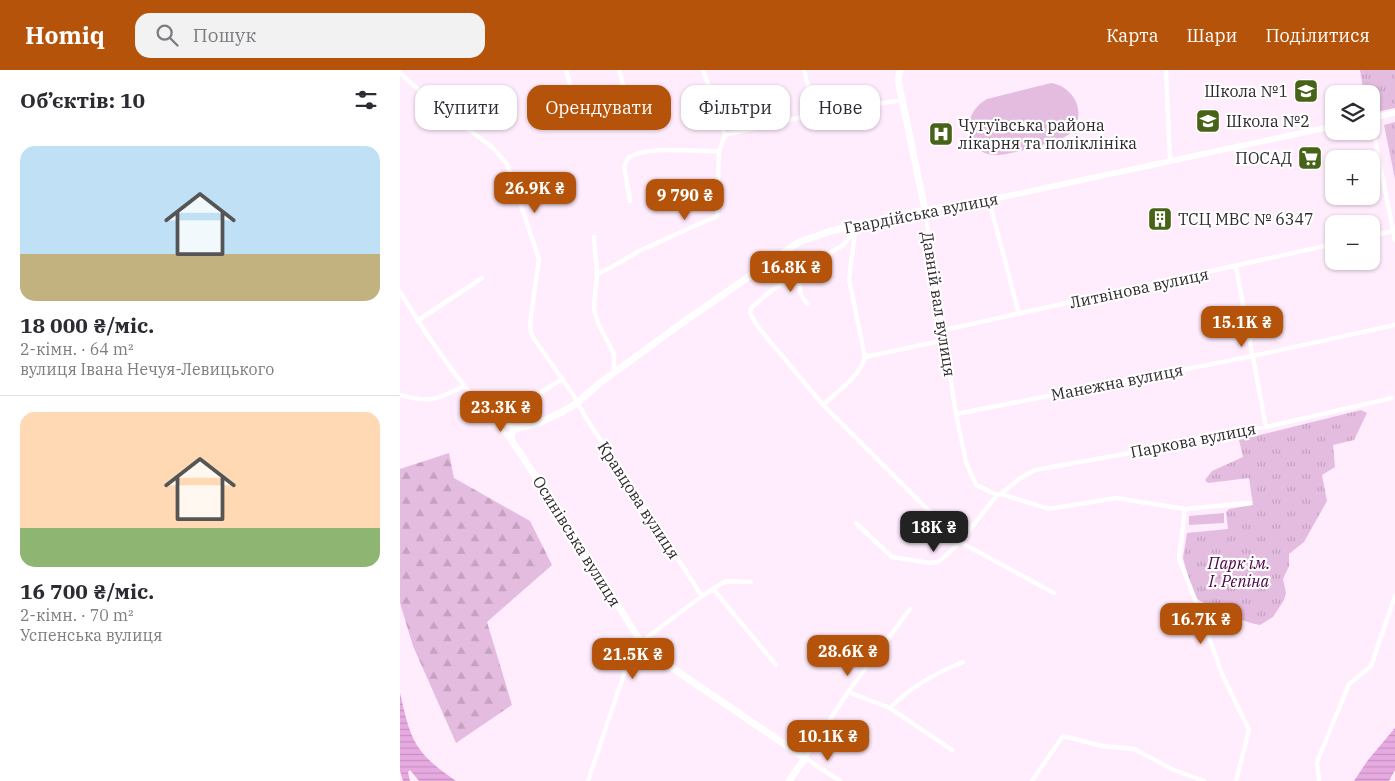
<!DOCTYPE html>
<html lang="uk">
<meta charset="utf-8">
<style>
:root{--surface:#fff;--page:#f2f2f3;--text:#2b2b33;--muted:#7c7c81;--line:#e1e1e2;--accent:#b45309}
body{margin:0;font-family:"IBM Plex Serif",serif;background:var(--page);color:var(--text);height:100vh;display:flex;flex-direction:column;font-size:19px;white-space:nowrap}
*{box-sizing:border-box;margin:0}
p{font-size:16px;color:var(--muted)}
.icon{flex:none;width:28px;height:28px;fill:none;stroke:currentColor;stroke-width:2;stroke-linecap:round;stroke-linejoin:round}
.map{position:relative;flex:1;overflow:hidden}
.drawer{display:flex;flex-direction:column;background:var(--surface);width:400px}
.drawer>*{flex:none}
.top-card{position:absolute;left:15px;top:15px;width:475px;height:45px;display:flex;gap:10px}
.controls{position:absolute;left:925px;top:15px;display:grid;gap:10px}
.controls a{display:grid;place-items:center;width:55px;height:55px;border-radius:10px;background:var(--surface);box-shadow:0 1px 4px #0004;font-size:25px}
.price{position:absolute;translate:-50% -42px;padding:0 11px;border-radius:10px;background:var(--accent);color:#fff;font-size:16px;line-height:32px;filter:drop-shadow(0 1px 2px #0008)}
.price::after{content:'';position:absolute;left:50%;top:30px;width:15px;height:11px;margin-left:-8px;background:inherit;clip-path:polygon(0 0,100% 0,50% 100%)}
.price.on{background:#222;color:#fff}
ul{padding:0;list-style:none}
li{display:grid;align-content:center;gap:10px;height:265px;padding:0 20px}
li+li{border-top:1px solid var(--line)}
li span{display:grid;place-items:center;height:155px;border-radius:15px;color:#555}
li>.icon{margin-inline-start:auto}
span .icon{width:90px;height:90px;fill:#fffc;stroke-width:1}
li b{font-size:21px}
h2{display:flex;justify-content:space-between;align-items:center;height:60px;padding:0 20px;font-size:21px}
.chip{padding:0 18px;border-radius:15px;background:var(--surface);box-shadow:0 1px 4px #0004;font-size:18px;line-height:45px}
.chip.on{background:var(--accent);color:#fff}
header{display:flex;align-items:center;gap:30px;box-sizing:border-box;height:70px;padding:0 25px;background:var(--accent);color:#fff}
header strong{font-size:24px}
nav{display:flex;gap:28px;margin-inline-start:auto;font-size:18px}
.search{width:350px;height:45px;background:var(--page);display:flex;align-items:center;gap:12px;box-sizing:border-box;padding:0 18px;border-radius:15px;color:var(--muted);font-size:19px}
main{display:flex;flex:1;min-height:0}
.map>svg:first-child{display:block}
</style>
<header>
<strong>Homiq</strong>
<div class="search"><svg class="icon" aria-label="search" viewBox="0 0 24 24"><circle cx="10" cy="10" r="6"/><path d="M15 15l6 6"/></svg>Пошук</div>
<nav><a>Карта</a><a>Шари</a><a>Поділитися</a></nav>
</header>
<main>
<section class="drawer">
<h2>Об’єктів: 10<svg class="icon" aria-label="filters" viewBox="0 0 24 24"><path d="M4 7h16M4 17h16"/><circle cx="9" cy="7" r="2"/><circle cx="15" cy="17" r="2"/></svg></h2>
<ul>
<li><span style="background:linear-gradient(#bfe0f5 70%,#c2b280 0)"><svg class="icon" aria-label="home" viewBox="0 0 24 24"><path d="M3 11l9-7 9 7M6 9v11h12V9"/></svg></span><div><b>18 000 ₴/міс.</b><p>2-кімн. · 64 m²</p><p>вулиця Івана Нечуя-Левицького</p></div></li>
<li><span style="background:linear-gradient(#ffd9b3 75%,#8fb573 0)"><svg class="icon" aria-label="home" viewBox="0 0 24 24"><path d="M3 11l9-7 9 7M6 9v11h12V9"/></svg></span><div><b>16 700 ₴/міс.</b><p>2-кімн. · 70 m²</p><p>Успенська вулиця</p></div></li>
</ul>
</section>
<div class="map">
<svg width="995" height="711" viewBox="0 0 995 711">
<defs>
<pattern id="forest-firs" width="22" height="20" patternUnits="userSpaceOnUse" patternTransform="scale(1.25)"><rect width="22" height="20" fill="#e4bce0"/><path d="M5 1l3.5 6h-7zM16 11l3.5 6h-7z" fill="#c4a2c0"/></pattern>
<pattern id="park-tufts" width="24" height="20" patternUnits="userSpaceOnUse" patternTransform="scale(1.25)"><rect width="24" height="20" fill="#e4bce0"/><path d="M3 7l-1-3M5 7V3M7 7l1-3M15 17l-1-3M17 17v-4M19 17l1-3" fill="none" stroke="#c4a2c0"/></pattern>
<pattern id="water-rules" width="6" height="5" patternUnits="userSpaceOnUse" patternTransform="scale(1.25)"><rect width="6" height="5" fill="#e6aae1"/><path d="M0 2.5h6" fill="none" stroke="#c692c1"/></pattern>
</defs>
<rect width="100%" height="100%" fill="#ffecfd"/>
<path fill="#e4bce0" d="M651 13C676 17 689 47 668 65 660 71 604 87 594 85 562 82 561 43 587 29Z
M824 443V453L789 455V446Z"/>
<path fill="url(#forest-firs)" d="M49 383 54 408 130 451 152 495 87 552 112 635 56 673 13 576 0 533V399Z"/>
<path fill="url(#park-tufts)" d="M960 0H995V38L971 43V24H964Z
M995 52V109L984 55Z
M961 340 967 343 954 370 933 375 935 397 922 405 927 431 904 472 889 484V496L883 509 886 523 884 530 873 547 860 555C836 550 815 540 794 527L783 488 787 463 828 459 826 442 829 439 853 435 849 408 808 413 805 410 812 401 843 387 839 370Z"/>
<path fill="url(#water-rules)" d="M0 623C11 671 14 682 56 711H19L10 700 8 702 10 711H3L0 701Z
M995 658V700L989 711H954L968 690Z"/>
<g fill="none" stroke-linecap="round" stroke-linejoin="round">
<path stroke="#fff" stroke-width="4.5" d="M166 0 177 39
M219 0 224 19
M404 0 415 44
M766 0 770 91
M0 3 29 29 92 77 107 94 139 189 130 253 131 262 134 269 172 323 186 348 302 526
M971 49 995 170
M325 65 415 44 502 30
M589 130 619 244
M230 131 224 96 229 87C252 75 292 82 319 81
M525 140 556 344 566 392 576 415 597 425 601 424 649 439 716 428 785 439 850 433
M455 161 443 175 372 220 351 238 350 243 358 257 423 335 560 472 654 523
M971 166 993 161
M194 167 197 204 194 239 198 253 214 284V303
M836 197 866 357
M197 204 210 198 239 181 317 146 319 81 325 65 303 0
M398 204 401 225 407 234
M0 222C32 275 68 325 111 370
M17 251 82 208
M544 260 934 174
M465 287 545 270
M0 325C30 333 37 330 64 316
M423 335C436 323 462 304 465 287L449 209 455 162
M556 344 853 286 995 255
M91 349 117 357
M108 355 113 340 162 309
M601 424 619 409 635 400 719 385 838 360 866 357 992 328
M785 439 779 489 800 542 822 604 849 660 836 711
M456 453 492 487 530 493 538 492 549 483 560 472 597 425
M314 520 376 595
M448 622 490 638 552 680
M490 638C509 618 538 602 563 592
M188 711 230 586 241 572 302 526 326 511 351 512
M440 711 405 688 448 622 510 539
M632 711 663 666 702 676 734 679 774 700 804 711
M919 711 917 692 935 648 949 614 971 596 995 526"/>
<path stroke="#fff" stroke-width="6" d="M971 48 995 43
M525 140 589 130 934 56"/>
<path stroke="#fff" stroke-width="7" d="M389 711 405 688 284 606 254 585 241 572 161 444 112 371 111 364 115 359 141 352 164 341 177 333 200 313 282 253 399 172 431 161 525 140 498 10 500 0"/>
</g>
<defs>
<symbol id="school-square" viewBox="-11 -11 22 22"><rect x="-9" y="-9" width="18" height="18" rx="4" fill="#466317" stroke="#fff"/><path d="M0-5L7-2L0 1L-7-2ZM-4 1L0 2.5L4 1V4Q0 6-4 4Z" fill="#fff"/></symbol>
<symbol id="hospital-square" viewBox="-11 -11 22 22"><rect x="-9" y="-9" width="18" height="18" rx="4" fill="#466317" stroke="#fff"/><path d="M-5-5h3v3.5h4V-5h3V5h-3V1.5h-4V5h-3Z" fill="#fff"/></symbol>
<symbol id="supermarket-square" viewBox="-11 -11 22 22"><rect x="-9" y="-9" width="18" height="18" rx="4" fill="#466317" stroke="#fff"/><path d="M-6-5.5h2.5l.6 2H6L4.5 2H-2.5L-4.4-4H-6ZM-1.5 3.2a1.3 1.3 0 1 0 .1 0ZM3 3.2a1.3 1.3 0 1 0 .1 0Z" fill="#fff"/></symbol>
<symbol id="building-square" viewBox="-11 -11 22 22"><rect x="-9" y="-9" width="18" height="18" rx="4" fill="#466317" stroke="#fff"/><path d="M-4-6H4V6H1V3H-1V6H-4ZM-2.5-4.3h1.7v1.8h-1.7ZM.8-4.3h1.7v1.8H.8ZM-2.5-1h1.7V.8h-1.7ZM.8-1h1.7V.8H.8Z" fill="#fff"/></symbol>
</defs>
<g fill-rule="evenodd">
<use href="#school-square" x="892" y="7" width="28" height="28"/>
<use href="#school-square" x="794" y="37" width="28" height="28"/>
<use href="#hospital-square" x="527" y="50" width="28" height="28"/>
<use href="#supermarket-square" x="896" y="74" width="28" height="28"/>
<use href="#building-square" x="746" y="135" width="28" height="28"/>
</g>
<g text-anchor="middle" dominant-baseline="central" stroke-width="4.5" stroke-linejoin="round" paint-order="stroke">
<g font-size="16" fill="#2f282e" stroke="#fff" text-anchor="start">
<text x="888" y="21" text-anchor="end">Школа №1</text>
<text x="826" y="51">Школа №2</text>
<text x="558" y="55">Чугуївська района<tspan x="558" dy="18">лікарня та поліклініка</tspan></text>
<text x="892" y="88" text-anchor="end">ПОСАД</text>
<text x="778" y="149">ТСЦ МВС № 6347</text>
</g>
<g font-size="16" fill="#2f282e" stroke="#fff">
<text transform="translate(521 143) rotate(-11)">Гвардійська вулиця</text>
<text transform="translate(739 218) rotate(-12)">Литвінова вулиця</text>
<text transform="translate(539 234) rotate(81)">Давній вал вулиця</text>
<text transform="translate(717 312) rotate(-11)">Манежна вулиця</text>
<text transform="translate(793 370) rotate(-11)">Паркова вулиця</text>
<text transform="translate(239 430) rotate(57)">Кравцова вулиця</text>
<text transform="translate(177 471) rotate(58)">Осинівська вулиця</text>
</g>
<g font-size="16" font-style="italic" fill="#4a0249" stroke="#fff">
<text x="839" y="493">Парк ім.<tspan x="839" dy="18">І. Рєпіна</tspan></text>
</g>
</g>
</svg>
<div class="controls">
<a><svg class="icon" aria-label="layers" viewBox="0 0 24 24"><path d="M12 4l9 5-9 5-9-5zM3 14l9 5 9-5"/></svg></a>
<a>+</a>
<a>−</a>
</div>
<b class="price" style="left:135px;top:144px">26.9K ₴</b>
<b class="price" style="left:285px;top:151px">9 790 ₴</b>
<b class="price" style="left:391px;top:223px">16.8K ₴</b>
<b class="price" style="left:842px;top:278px">15.1K ₴</b>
<b class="price" style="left:101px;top:363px">23.3K ₴</b>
<b class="price on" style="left:534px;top:483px">18K ₴</b>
<b class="price" style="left:801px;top:575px">16.7K ₴</b>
<b class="price" style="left:448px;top:607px">28.6K ₴</b>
<b class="price" style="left:233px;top:610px">21.5K ₴</b>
<b class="price" style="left:428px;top:692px">10.1K ₴</b>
<div class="top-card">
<a class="chip">Купити</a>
<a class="chip on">Орендувати</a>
<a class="chip">Фільтри</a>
<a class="chip">Нове</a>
</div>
</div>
</main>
